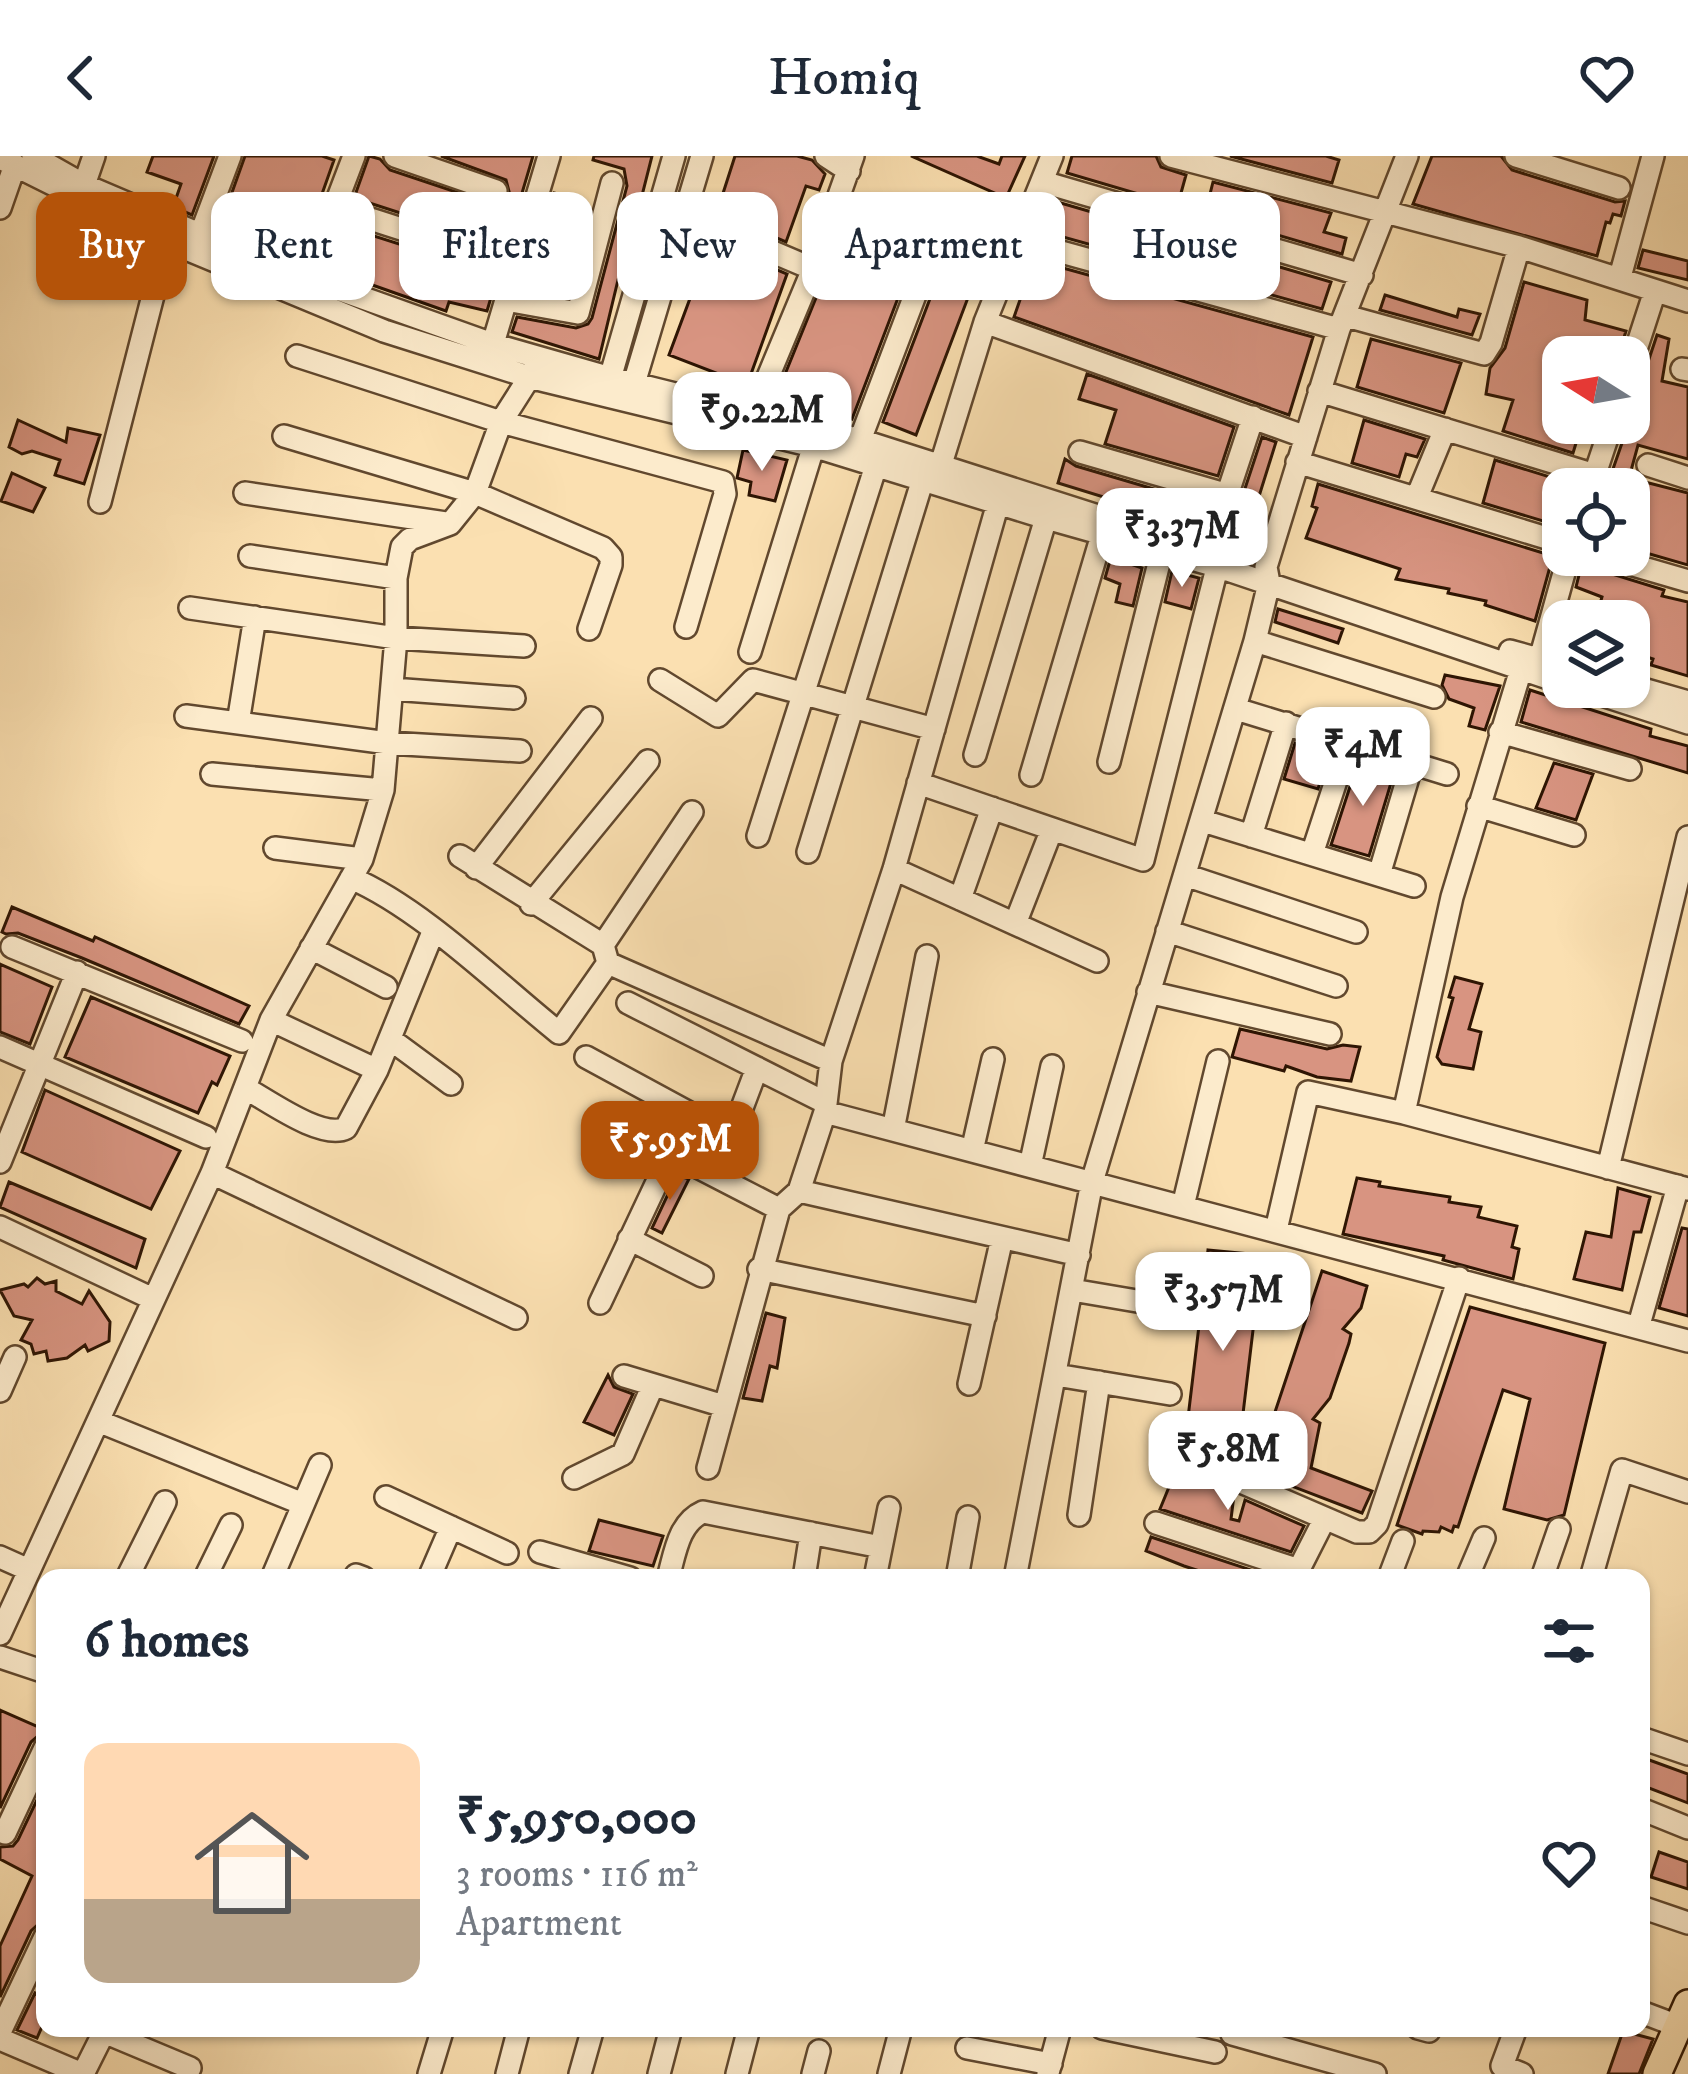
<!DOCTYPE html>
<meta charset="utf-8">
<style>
:root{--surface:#fff;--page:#f6f6f7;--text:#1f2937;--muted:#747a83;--line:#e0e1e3;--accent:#b45309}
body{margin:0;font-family:"IM FELL DW Pica",serif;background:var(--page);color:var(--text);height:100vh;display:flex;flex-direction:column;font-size:45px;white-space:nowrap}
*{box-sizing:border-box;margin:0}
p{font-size:39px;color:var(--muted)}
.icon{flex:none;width:66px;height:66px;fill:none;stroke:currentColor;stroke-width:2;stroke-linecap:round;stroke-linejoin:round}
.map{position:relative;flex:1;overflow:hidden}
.sheet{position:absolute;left:36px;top:1413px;width:1614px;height:468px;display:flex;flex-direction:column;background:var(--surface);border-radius:24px;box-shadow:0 3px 9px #0004}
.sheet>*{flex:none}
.hud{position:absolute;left:36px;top:36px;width:1617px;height:108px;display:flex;gap:24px}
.needle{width:78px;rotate:281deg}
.fabs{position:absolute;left:1542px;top:180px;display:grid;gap:24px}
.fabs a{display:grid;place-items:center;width:108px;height:108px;border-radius:24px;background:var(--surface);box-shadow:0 3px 9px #0004;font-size:60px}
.price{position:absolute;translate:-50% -102px;padding:0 27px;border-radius:24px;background:#fff;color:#222;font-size:39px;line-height:78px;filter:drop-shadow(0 3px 6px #0008)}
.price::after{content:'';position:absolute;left:50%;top:72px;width:36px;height:27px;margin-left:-18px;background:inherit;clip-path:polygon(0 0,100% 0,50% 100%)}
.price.active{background:var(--accent);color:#fff}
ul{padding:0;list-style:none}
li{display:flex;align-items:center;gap:36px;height:300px;padding:0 48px}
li+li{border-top:3px solid var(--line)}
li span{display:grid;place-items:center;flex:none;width:336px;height:240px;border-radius:24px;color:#555}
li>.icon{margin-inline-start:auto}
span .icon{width:144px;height:144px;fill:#fffc;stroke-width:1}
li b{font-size:51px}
h2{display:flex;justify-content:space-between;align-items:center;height:144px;padding:0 48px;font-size:51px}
.pill{padding:0 42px;border-radius:24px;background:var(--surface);box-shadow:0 3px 9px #0004;font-size:42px;line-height:108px}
.pill.active{background:var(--accent);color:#fff}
header{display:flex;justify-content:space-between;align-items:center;height:156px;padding:0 48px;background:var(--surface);font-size:54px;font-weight:600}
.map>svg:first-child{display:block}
</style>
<header><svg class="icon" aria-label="back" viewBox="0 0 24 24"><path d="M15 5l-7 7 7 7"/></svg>Homiq<svg class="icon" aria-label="heart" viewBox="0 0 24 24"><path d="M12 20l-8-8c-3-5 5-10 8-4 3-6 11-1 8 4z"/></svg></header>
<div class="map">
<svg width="1688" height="1918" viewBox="0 0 1688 1918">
<rect width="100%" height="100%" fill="#fbe0b1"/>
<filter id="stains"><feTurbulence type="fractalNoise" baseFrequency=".00167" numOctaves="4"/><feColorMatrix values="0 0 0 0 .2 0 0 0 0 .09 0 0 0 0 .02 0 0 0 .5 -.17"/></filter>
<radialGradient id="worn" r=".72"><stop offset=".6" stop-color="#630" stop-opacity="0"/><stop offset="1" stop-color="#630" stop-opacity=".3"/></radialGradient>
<path fill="#d89481" stroke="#2e1503" stroke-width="3" d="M153 0H214L192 59 173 51 181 28 147 16Z
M245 0H322L334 4 299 103 220 70Z
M369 0 380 3 390 14 498 50 510 39 506 24 441 0H533L487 155 449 146 446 155 327 113 343 70 471 111H480L490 103V93L481 83 354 42Z
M594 0H652L632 79 635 80 632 90 623 125 618 124 599 203 512 176 517 161 576 172 588 168 592 162 627 30 624 13 593 4Z
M735 0H797L812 4 825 18 819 34 806 30 786 86 717 56Z
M911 0H977L999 8 1002 0H1025L1006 42Z
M1072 0H1156L1161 11 1186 19 1181 37 1208 46 1213 26 1331 57 1324 76 1346 82 1342 98 1067 17Z
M1230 0H1326L1339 4 1332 27Z
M1432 0H1501L1512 14 1615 46 1625 45 1621 60 1613 58 1610 67 1606 66 1597 100 1413 48Z
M554 37 579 43 573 69 585 71 567 140 525 132Z
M1054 45 1331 126 1322 153 1045 76Z
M711 86 787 118 747 229 669 199Z
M1643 94 1688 105V124L1638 112Z
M835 95 891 112 909 113 852 263 809 245 807 251 777 238Z
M1034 104 1313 181 1289 259 1014 161Z
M1524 126 1587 144 1585 164 1626 175 1618 201H1563V231L1555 267H1596L1593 277 1580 274 1573 297 1503 275 1513 244 1486 238 1490 212 1505 192Z
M936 127 969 139 916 279 883 266Z
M1385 139 1457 161 1459 153 1480 158 1472 179 1380 154Z
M1657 179 1669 183 1662 225 1688 231V303L1638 289 1626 333H1606L1629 267 1632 230 1643 221Z
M1371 183 1461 207 1444 257 1357 231Z
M1087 218 1234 271 1218 320 1105 288 1116 254 1079 243Z
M18 264 66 286 68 272 100 279 84 328 55 319 60 304 32 295 22 298 9 291Z
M1364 264 1425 283 1417 301 1406 298 1399 321 1352 307Z
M1262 281 1276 286 1245 385 1229 381Z
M743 294 787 304 775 345 749 339 751 326 737 322Z
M1065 303 1076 310 1208 349 1201 371 1058 327Z
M1495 304 1576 329 1575 333H1563V371L1483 347Z
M12 317 45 332 33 356 1 345Z
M1641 325 1688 337V409L1629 392V369Z
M1318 328 1553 400 1535 465 1485 449 1486 445 1448 437 1449 433 1396 423 1400 413 1306 382 1317 352 1312 350Z
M1584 399H1602V415L1664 434 1662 440 1688 446V520L1651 509 1653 503 1629 495V465H1595L1602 441 1576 431Z
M1111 401 1142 412 1133 450 1116 446 1120 428 1105 422Z
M1172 415 1199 422 1191 453 1165 446Z
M1278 453 1343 473 1338 487 1275 466Z
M1445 519 1500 530 1485 574 1469 570 1474 552 1449 543 1442 529Z
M1530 534 1651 573 1650 580 1688 590V617L1521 566Z
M1295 587 1329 597 1318 633 1284 623Z
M1358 606 1394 617 1369 700 1331 689Z
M1554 607 1593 618 1576 664 1536 652Z
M12 751 93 785 95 781 249 850 239 868 82 802 18 777 6 778 2 776Z
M0 808 52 831 30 888 0 876Z
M1455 821 1482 828 1469 873 1481 876 1473 913 1442 908 1437 901 1453 842 1449 841Z
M91 841 230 900 217 929 212 926 198 957 65 901Z
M1240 873 1327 893 1343 889 1360 891 1351 925 1317 921 1286 910 1284 915 1232 901Z
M45 934 180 995 151 1053 22 996Z
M677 1019 689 1023 662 1077 652 1072Z
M1357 1022 1380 1026 1379 1030 1450 1041 1449 1046 1481 1051 1478 1061 1517 1070 1512 1091 1519 1093 1513 1123 1443 1104 1444 1100 1343 1078Z
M9 1026 145 1083 136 1112 0 1051Z
M1618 1032 1650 1041 1641 1076H1634L1622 1134 1574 1123 1586 1076 1611 1081Z
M1682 1072 1688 1073V1160L1659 1152Z
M1208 1094 1262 1099 1237 1308 1181 1286 1188 1262Z
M1322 1115 1367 1130 1361 1152 1343 1173 1351 1178 1349 1187 1330 1242 1313 1263 1320 1267 1311 1312 1372 1335 1362 1357 1255 1316Z
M37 1122 45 1128 56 1125V1135L82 1148 89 1135 110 1166 109 1185 88 1195 85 1189 67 1202 48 1205 46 1195 34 1198 31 1188 21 1184 32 1164 14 1160 0 1134 24 1128 28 1131Z
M1470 1151 1605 1187 1564 1359 1547 1364 1504 1353 1530 1243 1503 1234 1458 1371 1454 1370 1452 1376 1441 1371 1439 1376 1423 1375 1422 1378 1397 1369Z
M766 1157 785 1162 777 1212 770 1210 762 1245 743 1242Z
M608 1219 614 1231 633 1238 614 1279 584 1266Z
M1176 1314 1234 1339 1231 1363 1239 1365 1245 1344 1304 1370 1291 1396 1160 1353Z
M599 1364 663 1380 653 1410 589 1395Z
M1151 1381 1275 1422H1221L1184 1410 1146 1395Z
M0 1554 45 1574 31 1586 0 1652Z
M1641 1601 1688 1618V1647L1641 1629Z
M45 1627V1663L40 1674 45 1677V1762L31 1775 0 1841V1790L32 1720 0 1703V1691L13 1690 18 1684Z
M1659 1696 1688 1706V1733L1651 1721Z
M35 1837 45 1841V1864L37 1882 17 1874Z
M1623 1875 1653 1883 1639 1918H1608Z"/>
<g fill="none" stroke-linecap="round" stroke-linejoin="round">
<defs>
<path id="minor" d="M33 0 84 29 279 112 492 188 611 222 860 284 1173 384
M395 0 496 35
M826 0 849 15
M1171 0 1519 91 1688 145
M1516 0 1619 32
M0 2 167 85 384 175 529 221 813 290 1046 362 1216 410 1563 527
M1043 26 1362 119
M84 29 94 0
M333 51 476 97
M0 52 15 9
M685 59 813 113
M200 80 230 0
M1018 84 1339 173
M1620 121 1653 0
M303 134 354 0
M506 144 578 157 612 27
M1346 160 1484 198 1491 187 1519 91
M985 166 1306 281
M297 200 501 266 723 326 725 338 686 471
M489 201 549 0
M1682 213 1688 214
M1629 215 1655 135
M607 233 674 0
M1319 235 1595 319
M630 241 702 0
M753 257 813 113 853 0
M284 280 475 337 603 392 611 401V409L589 473
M860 284 923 118
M1080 296 1225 338
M1297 306 1563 387
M1648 309 1688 322
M937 321 985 166 1052 0
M1590 333 1612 267
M245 337 446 367
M1417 341 1445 273
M100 346 167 85
M1209 394 1253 261
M250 400 396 422
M1616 404 1688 425
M190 452 396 482 524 490
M1255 485 1434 541
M1510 495 1563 510
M750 496 817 279
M1540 503 1569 399
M660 524 718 560 753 524 934 573
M1629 529 1688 546
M1577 531 1688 567
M392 533 514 542
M1236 553 1447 618
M186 560 388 587 520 595
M238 567 255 461
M1500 576 1630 613
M975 599 1046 362
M1109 606 1162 395
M212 618 383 634
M1031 619 1102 379
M918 627 1143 704 1220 400
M1478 650 1574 679
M1203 665 1414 730
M758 680 880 297
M1251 680 1286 567
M275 692 362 703
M808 696 926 313
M1312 698 1348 588
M460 700 603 789 608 807 831 905
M476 712 591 562
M894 713 1097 805
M1185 719 1356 776
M1379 719 1412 608
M351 722C421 752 498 828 559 877L608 807
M960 743 992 652
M531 748 648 605
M1015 768 1052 673
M1167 775 1336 830
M603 789 692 656
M12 791 242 885
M311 792 386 831
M1148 836 1330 878
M628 847 826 947
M271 864 377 914
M390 883 451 928
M0 891 206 981
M586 901 728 978 734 973 757 912
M245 932C269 945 322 984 346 972L377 914 433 776
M825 956 1688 1185
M1404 957 1452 741 1525 500
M893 974 927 800
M972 995 993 903
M0 1006 77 816
M1030 1010 1052 910
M1608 1012 1688 681
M212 1017 516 1162
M799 1035 1079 1099
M1183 1050 1218 905
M0 1071 153 1143
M1276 1074 1308 936 1404 957 1688 1033
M629 1083 702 1120
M759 1113 985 1160
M1072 1134 1184 1153
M600 1147 667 1005 682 1003 779 1053
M1639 1169 1678 1030
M1056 1219 1170 1238
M624 1220 724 1250
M969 1228 1002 1082
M0 1235 15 1201
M98 1265 303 1348
M1183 1301 1357 1376H1369L1377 1368 1459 1122
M708 1312 779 1053 799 1035 825 956 831 905 894 713 998 347
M574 1322 623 1298 653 1229
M386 1341 507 1397
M1079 1359 1099 1226
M1156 1367 1299 1414
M540 1396 630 1422
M0 1401 29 1414
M356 1419 364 1422
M1295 1421 1325 1362
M127 1422 165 1346
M205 1422 231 1369
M272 1422 320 1309
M429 1422 451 1371
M668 1422C675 1398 678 1367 703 1356L881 1391
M804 1422 811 1377
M875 1422 889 1352
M957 1422 968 1361
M1015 1422 1092 1026 1255 485 1269 427 1266 411 1339 173 1407 0
M1389 1422 1403 1385
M1467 1422 1484 1382
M1542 1422 1559 1373
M1591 1422 1622 1314 1688 1336
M0 1478 212 1017 271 864 362 703 383 634 396 482V422L402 391 410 383 450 368 475 337 501 266 534 214
M0 1501 45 1516
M1641 1582 1688 1598
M1641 1653 1688 1672
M5 1677 45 1592
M1641 1751 1688 1767
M1641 1856 1678 1870
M1102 1872 1215 1896
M1418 1872 1429 1875 1430 1872
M1516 1872 1502 1910 1522 1918
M0 1876 45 1781
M104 1876 190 1912
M1232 1878 1375 1918
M0 1883 82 1918
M967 1892 1051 1908
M1048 1917 1060 1872
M83 1918 106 1872
M429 1918 443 1872
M507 1918 519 1872
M580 1918 593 1872
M659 1918 671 1872
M737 1918 749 1872
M813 1918 819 1895
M889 1918 901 1872"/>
<path id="major" d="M1657 1918 1688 1848"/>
</defs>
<use href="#minor" stroke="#61482e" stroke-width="26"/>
<use href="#major" stroke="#2e1503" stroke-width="32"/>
<use href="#minor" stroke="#fcebcc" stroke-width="21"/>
<use href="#major" stroke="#fbe0b1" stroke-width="27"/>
</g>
<rect width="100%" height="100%" filter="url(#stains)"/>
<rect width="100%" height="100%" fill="url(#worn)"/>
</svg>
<div class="fabs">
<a><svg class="needle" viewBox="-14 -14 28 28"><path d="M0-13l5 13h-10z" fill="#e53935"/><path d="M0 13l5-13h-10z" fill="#747a83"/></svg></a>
<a><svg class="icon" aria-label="locate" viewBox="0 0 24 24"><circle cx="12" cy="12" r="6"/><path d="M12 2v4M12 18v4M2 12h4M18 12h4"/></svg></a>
<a><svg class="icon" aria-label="layers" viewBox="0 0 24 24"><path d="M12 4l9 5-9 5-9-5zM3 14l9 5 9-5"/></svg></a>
</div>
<b class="price" style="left:762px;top:318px">₹9.22M</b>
<b class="price" style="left:1182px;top:434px">₹3.37M</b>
<b class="price" style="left:1363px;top:653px">₹4M</b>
<b class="price active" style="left:670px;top:1047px">₹5.95M</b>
<b class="price" style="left:1223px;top:1198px">₹3.57M</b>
<b class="price" style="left:1228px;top:1357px">₹5.8M</b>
<div class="hud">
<a class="pill active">Buy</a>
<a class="pill">Rent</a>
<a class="pill">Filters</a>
<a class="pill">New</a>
<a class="pill">Apartment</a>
<a class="pill">House</a>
</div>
<section class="sheet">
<h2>6 homes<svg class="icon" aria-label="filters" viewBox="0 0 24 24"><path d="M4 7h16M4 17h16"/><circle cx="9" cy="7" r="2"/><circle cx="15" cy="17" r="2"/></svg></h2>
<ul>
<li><span style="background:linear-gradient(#ffd9b3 65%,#b9a48a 0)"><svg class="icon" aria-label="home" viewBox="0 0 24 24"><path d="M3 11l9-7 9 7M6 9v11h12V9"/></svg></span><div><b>₹5,950,000</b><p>3 rooms · 116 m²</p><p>Apartment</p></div><svg class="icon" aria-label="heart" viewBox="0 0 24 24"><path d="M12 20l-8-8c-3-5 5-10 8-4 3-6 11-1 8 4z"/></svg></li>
</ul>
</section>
</div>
